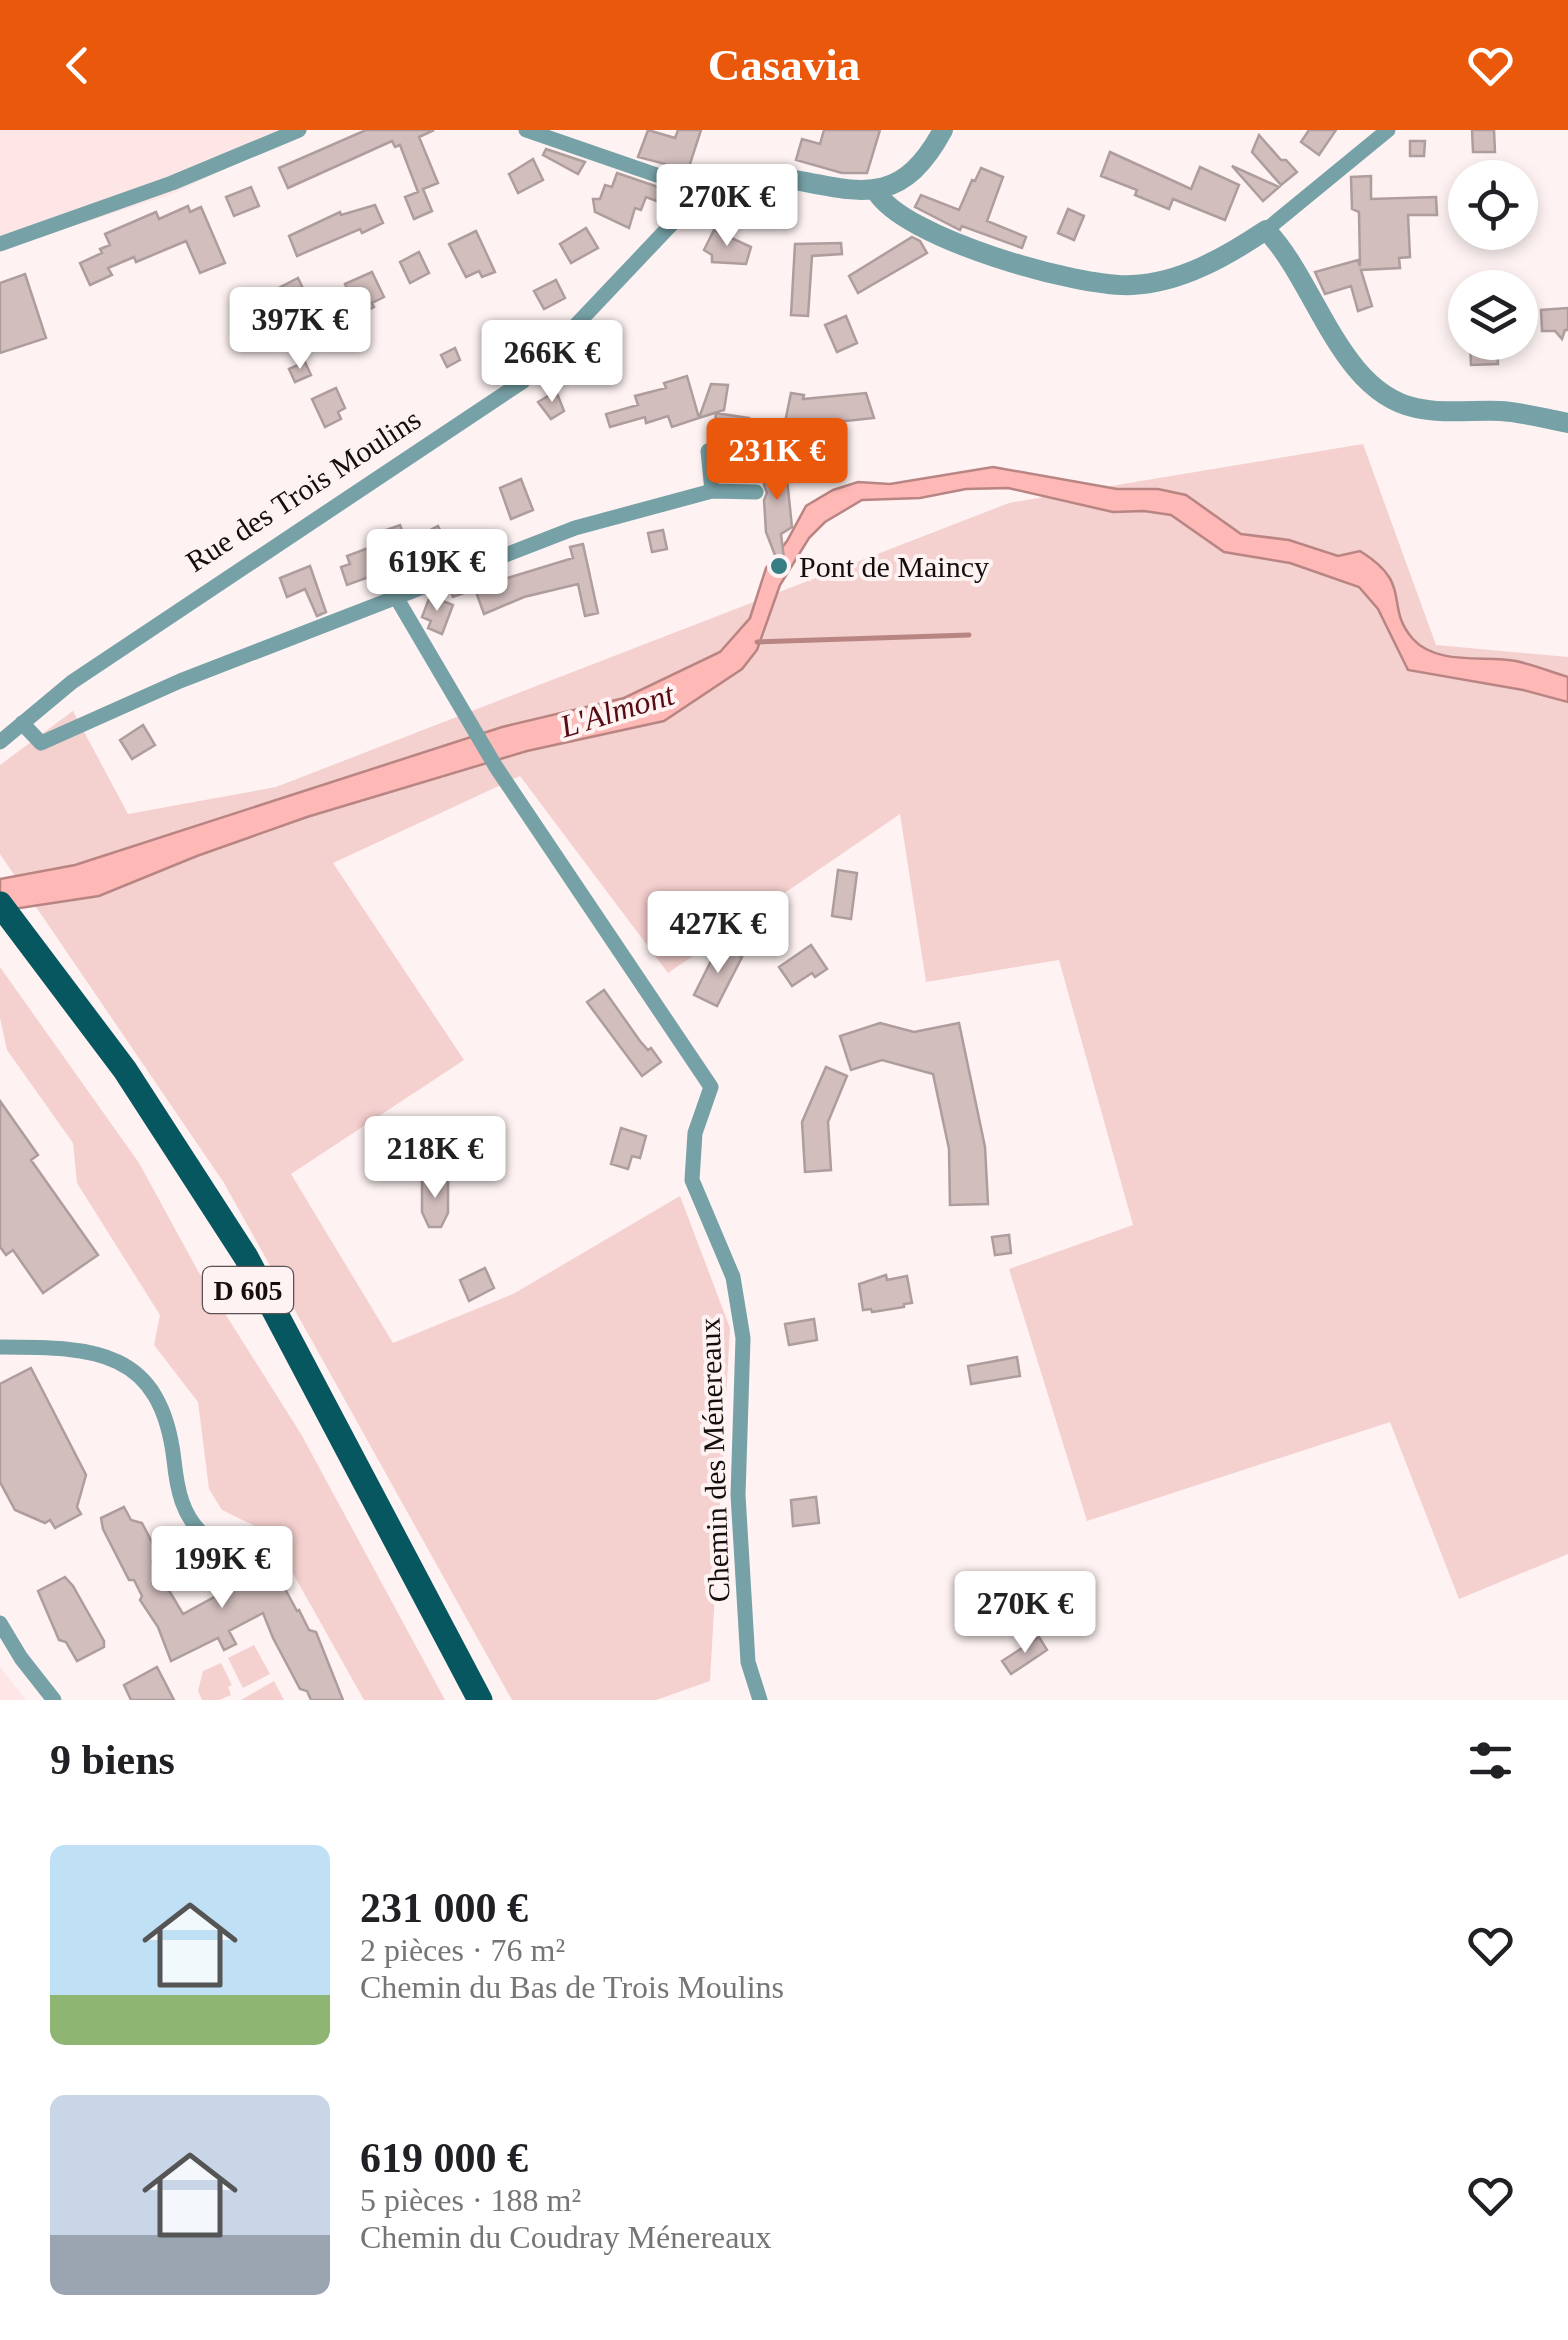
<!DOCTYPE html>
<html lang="fr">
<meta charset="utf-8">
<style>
:root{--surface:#fff;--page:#f2f2f2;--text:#202124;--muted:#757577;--accent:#ea580c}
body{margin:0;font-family:Georgia,serif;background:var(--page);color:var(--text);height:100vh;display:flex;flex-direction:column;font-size:38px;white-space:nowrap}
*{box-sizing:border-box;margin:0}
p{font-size:32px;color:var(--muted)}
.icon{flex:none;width:55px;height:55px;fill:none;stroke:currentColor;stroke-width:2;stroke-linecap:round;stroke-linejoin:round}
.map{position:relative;height:1570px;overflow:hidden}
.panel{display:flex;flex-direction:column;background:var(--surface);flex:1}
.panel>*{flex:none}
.buttons{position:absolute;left:1448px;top:30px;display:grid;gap:20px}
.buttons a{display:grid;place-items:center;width:90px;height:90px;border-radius:50%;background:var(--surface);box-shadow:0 5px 15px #0003;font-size:50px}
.price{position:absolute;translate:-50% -85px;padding:0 22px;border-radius:10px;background:#fff;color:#222;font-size:32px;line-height:65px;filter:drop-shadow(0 2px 5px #0008)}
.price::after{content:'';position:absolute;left:50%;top:60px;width:30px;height:22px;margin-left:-15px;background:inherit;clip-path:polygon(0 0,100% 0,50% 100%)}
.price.selected{background:var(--accent);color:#fff}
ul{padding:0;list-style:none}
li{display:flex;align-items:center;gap:30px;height:250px;padding:0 50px}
li span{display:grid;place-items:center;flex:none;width:280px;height:200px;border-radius:15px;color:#555}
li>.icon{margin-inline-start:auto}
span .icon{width:120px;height:120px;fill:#fffc;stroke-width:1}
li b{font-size:42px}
h2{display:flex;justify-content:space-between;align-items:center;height:120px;padding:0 50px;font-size:42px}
header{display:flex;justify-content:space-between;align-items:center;height:130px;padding:0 50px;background:var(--accent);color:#fff;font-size:45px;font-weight:800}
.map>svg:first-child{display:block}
</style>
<header><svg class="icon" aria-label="back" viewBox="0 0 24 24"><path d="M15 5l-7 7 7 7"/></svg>Casavia<svg class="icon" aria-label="heart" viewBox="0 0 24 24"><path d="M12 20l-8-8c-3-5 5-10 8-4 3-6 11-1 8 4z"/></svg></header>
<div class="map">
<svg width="1568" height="1570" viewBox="0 0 1568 1570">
<rect width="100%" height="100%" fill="#fef2f2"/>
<path fill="#fde6e5" d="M0 0H308L172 64 0 120Z
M0 1537 7 1546 26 1570H0Z"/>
<path fill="#f4d0cf" d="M1363 314 1436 515 1568 527V1424L1459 1469 1390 1292 1087 1391 1009 1139 1133 1095 1059 830 926 852 900 684 668 843 520 646 333 733 464 930 291 1044 393 1213 513 1164 680 1066 730 1198 710 1551 656 1570H512L224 1053 0 724V635L73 581 128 684 276 657 1009 373Z
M0 837 139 1033 198 1141 301 1304 445 1570H364L286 1431 267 1422 261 1399 222 1380 209 1359 198 1272 154 1215 160 1185 77 1053 73 1013 7 920 0 888Z
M254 1515 270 1544 243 1558 228 1528Z
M221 1533 232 1555 228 1557 231 1565 219 1570H202L198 1561 203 1541Z
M274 1551 284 1570H241Z"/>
<path fill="#feb8b5" stroke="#b88583" stroke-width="2.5" d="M993 337 1117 359H1158L1186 365 1241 404 1289 410 1338 426 1360 421C1415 455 1383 475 1413 509 1437 536 1486 525 1516 531 1534 535 1551 542 1568 547V572L1523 560 1408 540 1378 479 1359 457 1290 433 1224 422 1171 385 1144 381 1113 382 1008 358 966 359 920 368 862 370 825 392 809 408 780 455 757 520 742 539 664 591 527 621 307 687 197 726 99 766 0 781V749L75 735 502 597 624 568 720 522 750 488 766 438 787 411 806 376 833 360 858 352 890 354Z"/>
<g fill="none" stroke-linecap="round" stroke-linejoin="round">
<path stroke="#b88583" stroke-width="5" d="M757 512 969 505"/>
</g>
<path fill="#d1bebd" stroke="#af9d9d" stroke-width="2.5" d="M366 0H434L419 7 438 53 423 59 432 81 414 89 405 67 418 62 400 15 395 17 392 11 288 58 279 38Z
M648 0 675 8 678 0H701L688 40 638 27Z
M824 0H880L867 43H842L796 30 802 9 820 14Z
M1309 0H1336L1319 25 1301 12Z
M1472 0H1494L1495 22H1473Z
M1259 5 1281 30H1286L1297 42 1281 55 1252 22Z
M1410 11H1425L1424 26H1410Z
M546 19 585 32 578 44 543 25Z
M1110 22 1191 59 1200 37 1239 55 1225 90 1173 69 1169 79 1135 65 1137 60 1101 46Z
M533 29 543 50 518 63 509 44Z
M1232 36 1279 57 1263 71Z
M981 38 1003 47 987 91 1026 107 1022 118 962 96 960 100 915 77 921 65 959 80 972 50 975 51Z
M617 43 664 59 659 72 646 67 641 80 635 78 629 98 595 82 593 69H600L605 55 612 57Z
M1371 46V69L1436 67 1437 85H1408L1410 127 1399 128 1400 138 1361 140 1372 176 1358 181 1351 156 1325 164 1315 142 1358 130 1360 136 1359 82 1352 79 1351 47Z
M251 57 259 76 234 86 226 67Z
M375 75 383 93 362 103 360 99 297 126 289 106 340 82 341 85Z
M188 76 190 82 201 77 225 133 200 143 186 111 136 132 134 127 108 138 112 145 90 155 80 133 102 123 100 119 110 115 105 104 156 82 159 89Z
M1068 79 1084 86 1074 110 1058 103Z
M586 98 598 118 571 133 560 114Z
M714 100 751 117 746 134 712 132V125L704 120Z
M476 101 495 142 482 147 479 141 466 147 449 114Z
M912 107 920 111 927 123 858 163 849 146Z
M841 113 842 124 812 126 808 186 791 185 795 114Z
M419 122 429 143 410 153 400 132Z
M372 142 384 167 372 173 374 177 354 187 345 168 350 166 345 154Z
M25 144 46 208 0 223V153Z
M298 148 309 171 302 173 305 178 297 181 299 185 277 195 266 173 277 168 273 161Z
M556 150 565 168 544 179 534 161Z
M1568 178V200H1565L1562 209 1555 201H1542L1541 180Z
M846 186 857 213 837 222 825 195Z
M1470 212H1497L1498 234 1471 235Z
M455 218 460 230 447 237 441 225Z
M593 219 603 241 581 250 572 227Z
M305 232 311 245 295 252 289 239Z
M687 246 699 288 672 297 668 286 646 293 645 287 610 297 606 284 638 275 635 266 666 258 664 253Z
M711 254 728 255 724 280 699 288Z
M336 258 345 278 338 282 341 289 325 297 312 269Z
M556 261 564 281 551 289 538 272Z
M791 263 804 265 803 269 866 263 874 288 817 294V289L785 292Z
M716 283 749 288 745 307 714 301Z
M784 320 792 397 781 404 785 437 780 438 766 402 764 370 767 363 764 355 769 322Z
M521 349 533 380 511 389 500 358Z
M400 395 409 419 375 432 378 440 368 444 369 447 347 455 341 437 350 434 347 426 379 414 375 404Z
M438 396 448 415 426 426 417 407Z
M663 400 667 419 652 422 648 403Z
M583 414 598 483 585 486 578 454 524 467 484 484 475 459 453 467 450 458 472 450 475 458 573 428 570 417Z
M310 436 326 482 317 486 305 459 287 467 280 448Z
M430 466 453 475 442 504 428 498 431 491 422 487Z
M143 595 155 615 132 629 120 610Z
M838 740 857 743 851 789 832 786Z
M719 815 742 827 717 876 694 865Z
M811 815 827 839 815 847 812 843 792 856 779 837Z
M604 860 640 911 648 920 651 918 661 932 642 946 587 872Z
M880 893 914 902 959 893 985 1017 988 1074 950 1075 949 1019 933 944 882 930 851 940 840 906Z
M826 937 847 946 828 992 831 1040 805 1042 802 992Z
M0 971 38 1025 31 1030 98 1125 43 1163 13 1120 6 1125 0 1117Z
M621 998 646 1006 640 1028 632 1026 628 1039 611 1034Z
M422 1048H448V1083L441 1097H429L422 1082Z
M1009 1105 1011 1123 995 1125 992 1107Z
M485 1138 494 1158 469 1171 460 1150Z
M886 1145 887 1150 907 1146 912 1173 904 1174V1177L872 1182 871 1179 863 1180 859 1154Z
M814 1189 817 1210 789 1215 785 1194Z
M1017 1227 1020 1246 971 1254 968 1236Z
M31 1238 86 1345 77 1377 81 1384 55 1398 50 1390 45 1393 15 1380 0 1352V1254Z
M816 1367 819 1393 793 1396 791 1370Z
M124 1377 131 1390 142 1393 156 1420 152 1432 183 1484 262 1441 278 1446 297 1481 299 1480 309 1500 316 1502 343 1570H311L307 1561 300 1559 273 1508 263 1483 229 1501 236 1514 224 1520 218 1508 171 1531 158 1497 140 1470 142 1466 134 1450H129L103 1399 101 1388Z
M65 1447 73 1456 104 1511V1517L77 1531 66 1512 59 1510 38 1461Z
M1039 1507 1047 1520 1011 1544 1002 1531Z
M157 1537 174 1570H131L124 1555Z"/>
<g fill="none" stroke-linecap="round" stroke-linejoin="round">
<path stroke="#76a1a6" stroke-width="15" d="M1266 100 1388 0
M0 114 172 53 299 0
M708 321 712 361
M396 467 496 637 711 957 695 1003 692 1050 733 1147 743 1208 738 1365 748 1532 760 1570
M22 593 41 613 180 551 575 398 712 361 756 362
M0 612 72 552 522 252 703 61 526 0
M0 1217C95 1217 161 1219 174 1330 177 1359 182 1387 206 1407 222 1420 252 1421 271 1428
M0 1493 21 1528 54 1570"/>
<path stroke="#76a1a6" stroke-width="20" d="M703 61C711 56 721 50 731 47 748 42 767 45 785 48 860 62 900 79 943 0
M876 61C902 108 1079 158 1132 155 1181 153 1227 126 1266 100 1316 151 1339 262 1416 278 1444 284 1472 280 1500 281 1522 282 1546 289 1568 293"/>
<path stroke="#065760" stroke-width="25" d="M0 774 125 940 246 1127 480 1570"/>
</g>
<circle fill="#367d86" stroke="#fef2f2" stroke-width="4" cx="779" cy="436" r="10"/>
<g text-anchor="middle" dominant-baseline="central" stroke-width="8" stroke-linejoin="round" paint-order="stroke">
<rect fill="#fef2f2" stroke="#5a5252" stroke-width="2.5" x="203" y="1137" width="90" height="46" rx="8"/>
<g font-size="28" font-weight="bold" fill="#140e0d">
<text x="248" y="1160">D 605</text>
</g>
<g font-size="30" fill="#140e0d" stroke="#fef2f2">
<text transform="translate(303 360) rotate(-33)">Rue des Trois Moulins</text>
<text transform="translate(714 1330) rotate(-92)">Chemin des Ménereaux</text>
</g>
<g font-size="30" fill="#140e0d" stroke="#fef2f2" text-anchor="start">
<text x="799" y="436">Pont de Maincy</text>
</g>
<g font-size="32" font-style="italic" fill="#570c14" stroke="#fef2f2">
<text transform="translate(617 580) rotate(-17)">L'Almont</text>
</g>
</g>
</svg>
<div class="buttons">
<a><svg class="icon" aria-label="locate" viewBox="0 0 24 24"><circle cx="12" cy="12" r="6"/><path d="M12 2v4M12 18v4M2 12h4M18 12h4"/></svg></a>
<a><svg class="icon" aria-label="layers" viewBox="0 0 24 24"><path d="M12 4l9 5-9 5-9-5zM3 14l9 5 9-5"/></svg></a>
</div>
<b class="price" style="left:727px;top:119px">270K €</b>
<b class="price" style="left:300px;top:242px">397K €</b>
<b class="price" style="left:552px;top:275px">266K €</b>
<b class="price selected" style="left:777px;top:373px">231K €</b>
<b class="price" style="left:437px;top:484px">619K €</b>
<b class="price" style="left:718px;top:846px">427K €</b>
<b class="price" style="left:435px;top:1071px">218K €</b>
<b class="price" style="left:222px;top:1481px">199K €</b>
<b class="price" style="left:1025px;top:1526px">270K €</b>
</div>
<section class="panel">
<h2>9 biens<svg class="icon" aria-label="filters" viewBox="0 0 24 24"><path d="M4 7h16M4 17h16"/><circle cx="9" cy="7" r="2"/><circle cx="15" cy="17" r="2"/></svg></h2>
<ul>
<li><span style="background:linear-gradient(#bfe0f5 75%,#8fb573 0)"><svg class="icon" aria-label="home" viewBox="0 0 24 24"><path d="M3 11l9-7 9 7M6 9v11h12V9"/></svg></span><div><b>231 000 €</b><p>2 pièces · 76 m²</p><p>Chemin du Bas de Trois Moulins</p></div><svg class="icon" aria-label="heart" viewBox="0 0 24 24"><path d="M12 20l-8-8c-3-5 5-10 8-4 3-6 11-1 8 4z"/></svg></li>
<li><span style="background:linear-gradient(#c9d6e8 70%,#9aa5b1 0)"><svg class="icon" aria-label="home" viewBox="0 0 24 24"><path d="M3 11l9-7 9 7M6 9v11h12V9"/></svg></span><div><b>619 000 €</b><p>5 pièces · 188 m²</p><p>Chemin du Coudray Ménereaux</p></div><svg class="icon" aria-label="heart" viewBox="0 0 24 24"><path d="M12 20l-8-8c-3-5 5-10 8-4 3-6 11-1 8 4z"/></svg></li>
</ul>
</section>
